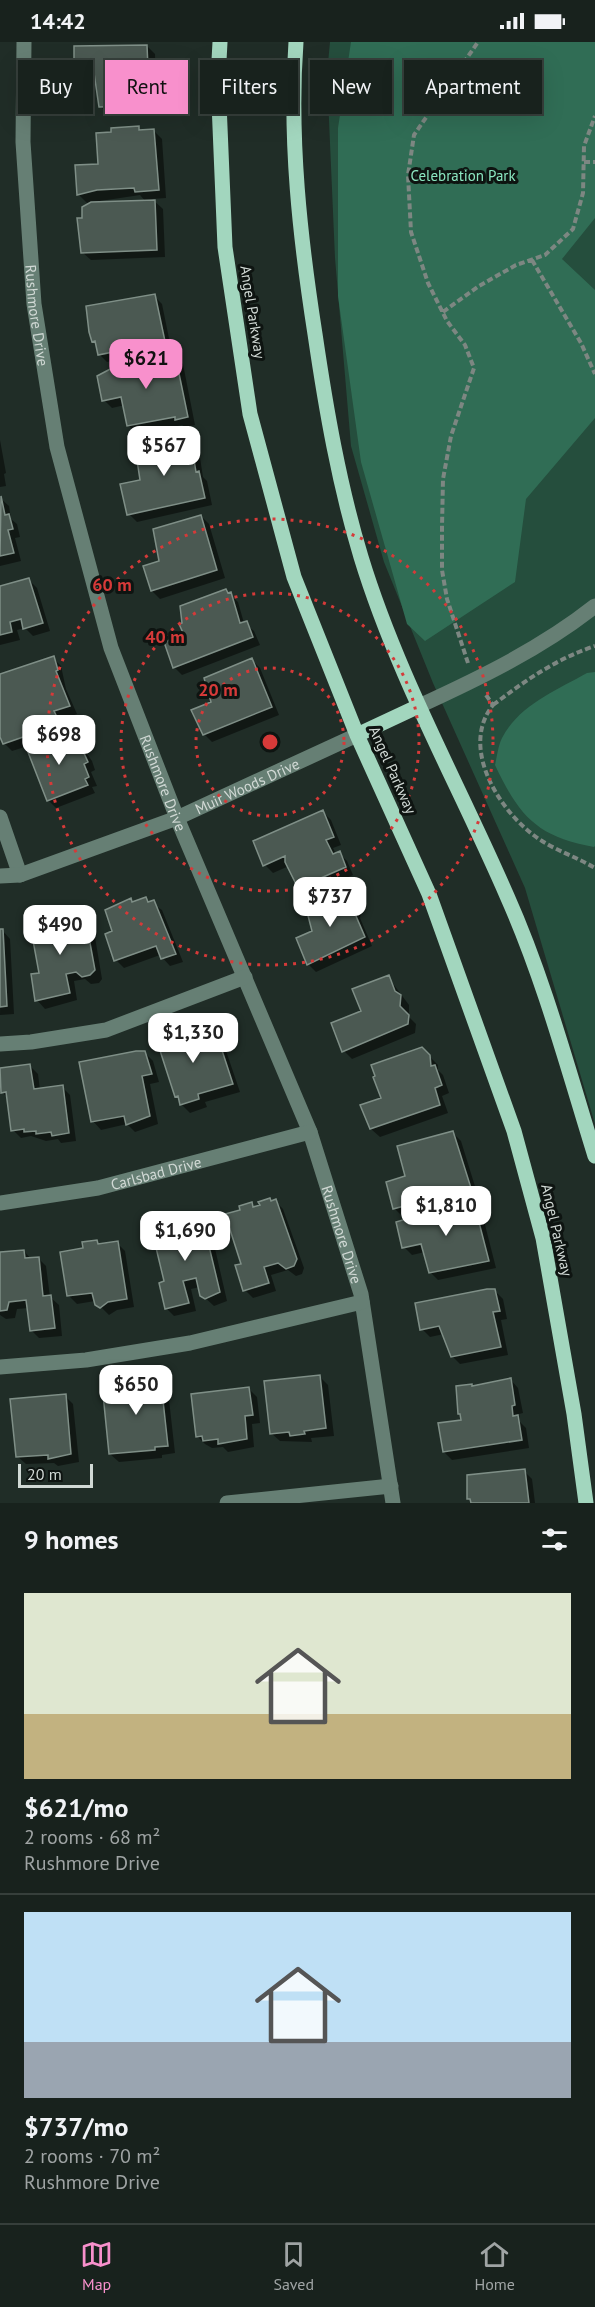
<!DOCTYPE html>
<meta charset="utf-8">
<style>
:root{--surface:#18221d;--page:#252f2a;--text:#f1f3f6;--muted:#9fa4a4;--line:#363f3b;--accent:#f890cc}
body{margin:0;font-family:"PT Sans",sans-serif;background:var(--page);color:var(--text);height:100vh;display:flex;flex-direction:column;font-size:22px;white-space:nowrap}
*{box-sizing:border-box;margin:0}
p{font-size:20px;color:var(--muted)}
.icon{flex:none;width:33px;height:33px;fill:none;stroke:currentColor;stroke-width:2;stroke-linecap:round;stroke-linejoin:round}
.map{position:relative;height:1461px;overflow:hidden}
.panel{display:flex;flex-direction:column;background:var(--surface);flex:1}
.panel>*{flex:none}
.banner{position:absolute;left:18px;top:18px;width:560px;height:54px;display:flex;gap:12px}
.scale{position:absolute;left:18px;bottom:15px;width:75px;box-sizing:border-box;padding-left:6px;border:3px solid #d1d9d5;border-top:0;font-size:16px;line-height:21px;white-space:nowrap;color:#d1d9d5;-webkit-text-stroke:4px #0e1411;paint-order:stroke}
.price{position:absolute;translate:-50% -51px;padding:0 14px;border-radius:12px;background:#fff;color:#222;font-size:20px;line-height:39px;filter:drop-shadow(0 2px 3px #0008)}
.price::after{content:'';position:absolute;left:50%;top:36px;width:18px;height:14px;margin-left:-9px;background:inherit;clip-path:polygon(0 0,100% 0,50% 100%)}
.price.on{background:var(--accent);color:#111}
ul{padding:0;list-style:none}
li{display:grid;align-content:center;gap:12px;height:318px;padding:0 24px}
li+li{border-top:2px solid var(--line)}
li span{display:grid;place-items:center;height:186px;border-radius:0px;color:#555}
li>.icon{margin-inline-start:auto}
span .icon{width:108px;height:108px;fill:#fffc;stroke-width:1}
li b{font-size:26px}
h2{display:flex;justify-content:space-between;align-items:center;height:72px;padding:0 24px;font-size:26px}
.tag{padding:0 21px;border-radius:0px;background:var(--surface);box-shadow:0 6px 24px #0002,0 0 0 2px var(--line);font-size:21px;line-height:54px}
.tag.on{background:var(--accent);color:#111}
.status{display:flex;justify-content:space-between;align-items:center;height:42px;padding:0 30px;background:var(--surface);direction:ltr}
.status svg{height:16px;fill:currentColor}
.dock{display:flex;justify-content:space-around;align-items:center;height:84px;border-top:2px solid var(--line);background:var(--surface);font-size:16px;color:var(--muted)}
.dock a{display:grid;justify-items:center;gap:3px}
.dock .on{color:var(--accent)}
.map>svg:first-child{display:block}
</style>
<div class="status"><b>14:42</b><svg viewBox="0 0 49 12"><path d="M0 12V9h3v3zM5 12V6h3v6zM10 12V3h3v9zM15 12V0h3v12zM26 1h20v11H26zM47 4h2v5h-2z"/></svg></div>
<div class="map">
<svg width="595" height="1461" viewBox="0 0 595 1461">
<rect width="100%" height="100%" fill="#202d27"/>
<path fill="#254e3d" d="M330 0H595V1082L525 846 433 641 384 520 351 404 335 216 327 32Z"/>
<path fill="#306d55" d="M351 0H595V176L562 217 595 248V376L526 457 515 540 425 599 407 582 361 420 338 254V86Z
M595 630V804L594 805C537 795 519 774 495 723 497 715 498 704 502 696 519 663 557 648 587 631Z"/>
<path fill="#0007" d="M147 4 155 12 156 53 161 58V67H157V72L109 73 100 64 96 38 84 39 76 31Z
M138 85 142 90 154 89 162 97 166 156 152 157 163 167 165 215 91 218 82 210 146 160 140 153 87 161 79 153 77 125 99 123 113 91Z
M154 254 162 262 172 311 183 322 195 383 185 385 182 383 137 392 129 384 125 363 112 366 104 358 165 316 159 310 107 320 99 312 94 299Z
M190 395 198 403 203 435 207 439 212 463 137 480 129 472 161 403Z
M0 398 6 431 4 432 6 444 0 445Z
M0 456 9 464 11 477 17 482 20 495 15 496 21 519 0 524Z
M201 474 209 482 225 536 160 557 152 549 161 520Z
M29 538 37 546 50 589 33 594 25 586 17 588 20 598 0 603V546Z
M226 549 238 560 244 581 254 589 260 603 182 633 174 625Z
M53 616 61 624 66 647 77 672 61 678 63 681 33 691 37 702 52 697 58 703 76 696 92 719 95 728 91 730 97 744 92 745 95 751 56 766 48 758 28 704 12 709 4 701 0 690V634Z
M252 618 260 626 279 673 212 700 204 692 213 661Z
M323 770 331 778 341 803 333 806 336 812 339 811 347 819 353 833 307 853 299 845 289 824 273 831 265 823Z
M345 851 362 868 360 876 372 904 316 930 308 922 314 890Z
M146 857 162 868 183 920 170 924 160 913 124 926 116 918 114 890 130 858 133 861Z
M62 877 66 882 86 881 94 889 102 937 99 941 91 942 85 937 74 939 77 958 45 967 37 958 41 932Z
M2 888 10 897 14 972 0 973Z
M388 935 409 963V975L416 982 415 991 352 1017 344 1009 363 970Z
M178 987 186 994 194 992 199 997 215 992 223 1000 240 1050 205 1060 207 1065 190 1071 182 1063 176 1054Z
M422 1007 438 1023V1028L443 1033 449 1051 442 1054 448 1071 380 1095 371 1087 362 1064 383 1057Z
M145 1011 153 1019 159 1040 150 1042 158 1082 135 1090 127 1082 101 1088 93 1079Z
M30 1024 38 1032 40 1048 62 1045 70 1053 76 1099 61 1101 58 1097 46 1099 31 1094 21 1096 13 1088 9 1057 2 1050 0 1028Z
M453 1091 461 1099 478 1154 402 1174 394 1166 406 1135Z
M275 1159 283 1167 304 1226 302 1232 296 1234 288 1228 271 1233 276 1249 253 1256 245 1248 243 1223 227 1173 251 1162 255 1166Z
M473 1159 481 1167 496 1226 438 1238 430 1230 425 1210 412 1213 404 1205Z
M191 1180 194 1183 202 1181 211 1189 227 1259 214 1264 202 1253 200 1245 191 1247 196 1269 174 1274 166 1266Z
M96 1200 100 1204 117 1201 125 1209 134 1265 117 1268 109 1273 95 1259 77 1262 69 1254 85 1208Z
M24 1209 31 1217 38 1216 46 1224 50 1255 59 1263 62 1294 39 1296 31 1288 29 1266 17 1267 15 1276 6 1277 0 1273V1212Z
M495 1249 503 1257 507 1277 501 1278 508 1313 460 1322 452 1314 444 1292 430 1295 422 1287Z
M159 1332 167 1340 175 1411 162 1413V1416L119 1420 110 1412 120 1349 137 1348Z
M320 1335 328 1343 334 1394 311 1396 312 1400 280 1399 271 1391Z
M510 1337 518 1346 523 1371 519 1372 520 1380 526 1386 529 1406 452 1418 444 1410 463 1379 459 1372 472 1343Z
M249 1347 257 1355 260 1381 252 1382 254 1405 228 1410 223 1405 212 1406 205 1402 197 1394Z
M65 1354 73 1362 79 1420 58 1424 54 1421 26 1422 17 1414Z
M524 1429 532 1437 535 1461H472Z"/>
<path fill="#4b5952" stroke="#7f8f87" stroke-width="1.5" d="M147 3 149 49H153L154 59H150V64L99 65 94 31H74V4Z
M139 84V88L154 87 159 148 135 150 134 146 97 148 77 153 75 123 98 122 96 91 111 90V86Z
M155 158 157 208 81 211 77 176H82V165L91 160Z
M155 252 166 304 153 306V302L98 313 95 299 92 300 89 290 86 264Z
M175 312 188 375 175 378V375L127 384 121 355 102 359 97 334 116 324Z
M190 393 196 430 199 429 205 456 127 473 120 442 140 438 135 405 159 402V400Z
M1 454 5 473 9 472 13 487 8 488 14 511 0 514Z
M201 473 217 528 151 549 143 524 159 519 153 487Z
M29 536 43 581 23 587 21 577 10 580 12 590 0 593V544Z
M226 547 228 551 231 550 240 581 247 579 253 595 173 626 164 600 184 593 179 582 182 581 180 564Z
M54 614 58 628 56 629 70 664 54 669 56 673 26 683 29 693 3 702 0 695V632Z
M252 616 272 665 203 693 191 668 211 660 204 636Z
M76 694 88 720 84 722 89 735 85 737 88 743 47 759 26 705 52 695 55 703Z
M323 768 334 795 326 798 333 812 340 809 346 825 298 846 285 820V814L263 824 253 799Z
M346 849 349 856 354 858 356 862 353 867 365 895 307 923 296 896 312 889 306 866Z
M146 855 148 860 154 858 176 912 161 917 156 904 114 919 105 892 112 889 105 868 131 856 132 860Z
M63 876 64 880 86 879 95 928 90 933 82 935 76 930 66 932 70 951 35 959 31 932 39 931 30 882Z
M0 887H3L7 964 0 965Z
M389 933 395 949 401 953 400 964 409 973 408 982 342 1010 331 981 361 969 352 947Z
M179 985 182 994 195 990 196 996 216 990 233 1042 198 1052 199 1057 180 1063 178 1054 175 1055 155 993Z
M422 1005 430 1013 431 1024 435 1023 442 1043 435 1046 440 1063 370 1087 360 1063 381 1056 373 1035 375 1034 371 1023Z
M136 1009H145L152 1032 142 1034 150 1074 126 1083 124 1074 91 1080 79 1020Z
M30 1022 34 1047 63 1043 69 1091 52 1094 51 1090 36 1092V1089L24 1090V1087L11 1089 6 1050 1 1051 0 1026Z
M453 1089 471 1146 393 1167 386 1140 405 1134 397 1104Z
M270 1156 271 1159 276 1157 297 1217 294 1224 286 1227 278 1221 264 1225 269 1241 243 1249 235 1223 241 1222 225 1172 240 1168 239 1164 252 1160 253 1165 260 1163 258 1160Z
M473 1157 489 1219 429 1231 421 1202 402 1206 396 1180Z
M191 1178 192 1182 203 1179 220 1250 205 1257 200 1254 196 1236 183 1239 189 1261 165 1267 159 1241 164 1239 152 1189Z
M97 1198 98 1202 118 1199 127 1257 108 1260 100 1266 95 1263 92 1251 67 1254 60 1210 83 1206 82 1200Z
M24 1208 25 1216 39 1215 43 1254 51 1253 55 1286 30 1289 26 1258 9 1260 7 1268 0 1269V1210Z
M487 1247H495L500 1269 493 1270 501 1305 451 1315 439 1284 420 1288 415 1261Z
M160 1331 168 1404 155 1405V1408L109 1412 103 1352 111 1342 121 1348 135 1346 134 1333Z
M320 1333 326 1386 304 1389 305 1392 290 1394 289 1390 270 1392 264 1339Z
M511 1336 515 1363 512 1364 513 1374 518 1373 522 1398 443 1410 438 1381 461 1378 460 1372H458L456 1344 472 1342V1344Z
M249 1345 253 1373 245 1374 247 1397 218 1402V1397L203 1399 202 1394 196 1395 191 1352Z
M66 1352 71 1412 48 1417V1413L16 1415 10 1357Z
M525 1427 529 1461H471L470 1457H467V1433Z"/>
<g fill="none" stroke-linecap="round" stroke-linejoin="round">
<path stroke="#7d8782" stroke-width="4" stroke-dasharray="6 3" stroke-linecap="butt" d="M584 120H595
M532 218 581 301 595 332
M443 270 479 244 516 223 545 213 573 187 583 151 584 104 595 74
M468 621 447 557 442 528V485L443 437 451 394 474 326 465 303 447 279 428 241 411 190 408 133 414 93 478 0
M486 653 493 663C458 707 502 774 542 799 558 809 578 816 595 826
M493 663C526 638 556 617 595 604"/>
<g stroke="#667f74" stroke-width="15">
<path id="s1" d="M24 0 23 100 34 262 57 405 111 606 177 776 310 1090 361 1252 393 1461"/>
<path d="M419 664C480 636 542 606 595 564"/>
<path d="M0 775 20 833"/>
<path id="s2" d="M0 834 20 833 177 776 357 693"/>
<path d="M0 1002 31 1000 106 988 245 935"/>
<path id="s3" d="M0 1161 98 1146 310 1090"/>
<path d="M0 1325 86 1318 190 1301 362 1260"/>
<path d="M227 1461 391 1444"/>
</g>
<path stroke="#a2d6be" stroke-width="15" d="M220 0 218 37 225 205 250 372 294 535 357 693 429 852 514 1089 543 1196 574 1372 586 1461
M296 0C289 97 300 196 315 292 326 367 339 442 361 515 397 633 458 741 507 854 544 937 568 1027 595 1114
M357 693 419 664"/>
</g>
<g fill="none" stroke="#d63a39" stroke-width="3" stroke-dasharray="3 6">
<circle cx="270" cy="700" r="74"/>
<circle cx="270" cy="700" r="149"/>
<circle cx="270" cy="700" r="223"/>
</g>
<g text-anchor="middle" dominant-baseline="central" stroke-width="6" stroke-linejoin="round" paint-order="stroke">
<g font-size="15" fill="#8be7c1" stroke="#0e1411">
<text x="463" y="133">Celebration Park</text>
</g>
<g font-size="15" fill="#d1d9d5" stroke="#0e1411">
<text transform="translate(253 270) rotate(81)">Angel Parkway</text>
<text stroke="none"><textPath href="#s1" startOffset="274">Rushmore Drive</textPath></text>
<text transform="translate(393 728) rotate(66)">Angel Parkway</text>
<text stroke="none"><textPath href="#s1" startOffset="760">Rushmore Drive</textPath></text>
<text stroke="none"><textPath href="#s2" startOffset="264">Muir Woods Drive</textPath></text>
<text stroke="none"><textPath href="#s3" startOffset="159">Carlsbad Drive</textPath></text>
<text transform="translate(557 1188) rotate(77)">Angel Parkway</text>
<text stroke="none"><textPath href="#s1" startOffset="1246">Rushmore Drive</textPath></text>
</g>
</g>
<circle cx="270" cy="700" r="9" fill="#d63a39" stroke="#0e1411" stroke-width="3"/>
<g font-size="18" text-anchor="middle" font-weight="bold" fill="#d63a39" stroke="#0e1411" stroke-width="6" stroke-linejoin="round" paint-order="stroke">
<text x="112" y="549">60 m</text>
<text x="165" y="601">40 m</text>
<text x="218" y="654">20 m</text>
</g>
</svg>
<div class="scale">20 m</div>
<b class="price on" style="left:146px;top:348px">$621</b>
<b class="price" style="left:164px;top:435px">$567</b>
<b class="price" style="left:59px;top:724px">$698</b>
<b class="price" style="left:330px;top:886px">$737</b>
<b class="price" style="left:60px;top:914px">$490</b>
<b class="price" style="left:193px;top:1022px">$1,330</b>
<b class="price" style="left:446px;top:1195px">$1,810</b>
<b class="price" style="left:185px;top:1220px">$1,690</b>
<b class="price" style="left:136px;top:1374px">$650</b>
<div class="banner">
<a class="tag">Buy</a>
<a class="tag on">Rent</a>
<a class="tag">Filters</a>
<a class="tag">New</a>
<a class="tag">Apartment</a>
</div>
</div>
<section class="panel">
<h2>9 homes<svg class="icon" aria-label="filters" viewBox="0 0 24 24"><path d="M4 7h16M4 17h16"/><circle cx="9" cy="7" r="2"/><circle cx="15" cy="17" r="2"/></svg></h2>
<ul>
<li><span style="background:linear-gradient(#dfe7d0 65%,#c2b280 0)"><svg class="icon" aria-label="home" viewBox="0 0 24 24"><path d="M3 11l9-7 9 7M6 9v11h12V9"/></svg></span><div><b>$621/mo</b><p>2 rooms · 68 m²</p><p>Rushmore Drive</p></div></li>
<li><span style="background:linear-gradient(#bfe0f5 70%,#9aa5b1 0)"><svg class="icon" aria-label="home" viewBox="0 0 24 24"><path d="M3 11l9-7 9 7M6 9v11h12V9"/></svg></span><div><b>$737/mo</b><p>2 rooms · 70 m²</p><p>Rushmore Drive</p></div></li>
</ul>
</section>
<nav class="dock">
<a class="on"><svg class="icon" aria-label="map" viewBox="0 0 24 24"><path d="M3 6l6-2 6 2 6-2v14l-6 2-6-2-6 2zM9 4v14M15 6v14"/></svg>Map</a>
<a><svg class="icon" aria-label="saved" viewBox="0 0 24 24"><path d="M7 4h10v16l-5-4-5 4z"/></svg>Saved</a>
<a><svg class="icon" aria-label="home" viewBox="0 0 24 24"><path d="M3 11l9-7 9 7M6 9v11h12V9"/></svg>Home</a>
</nav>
